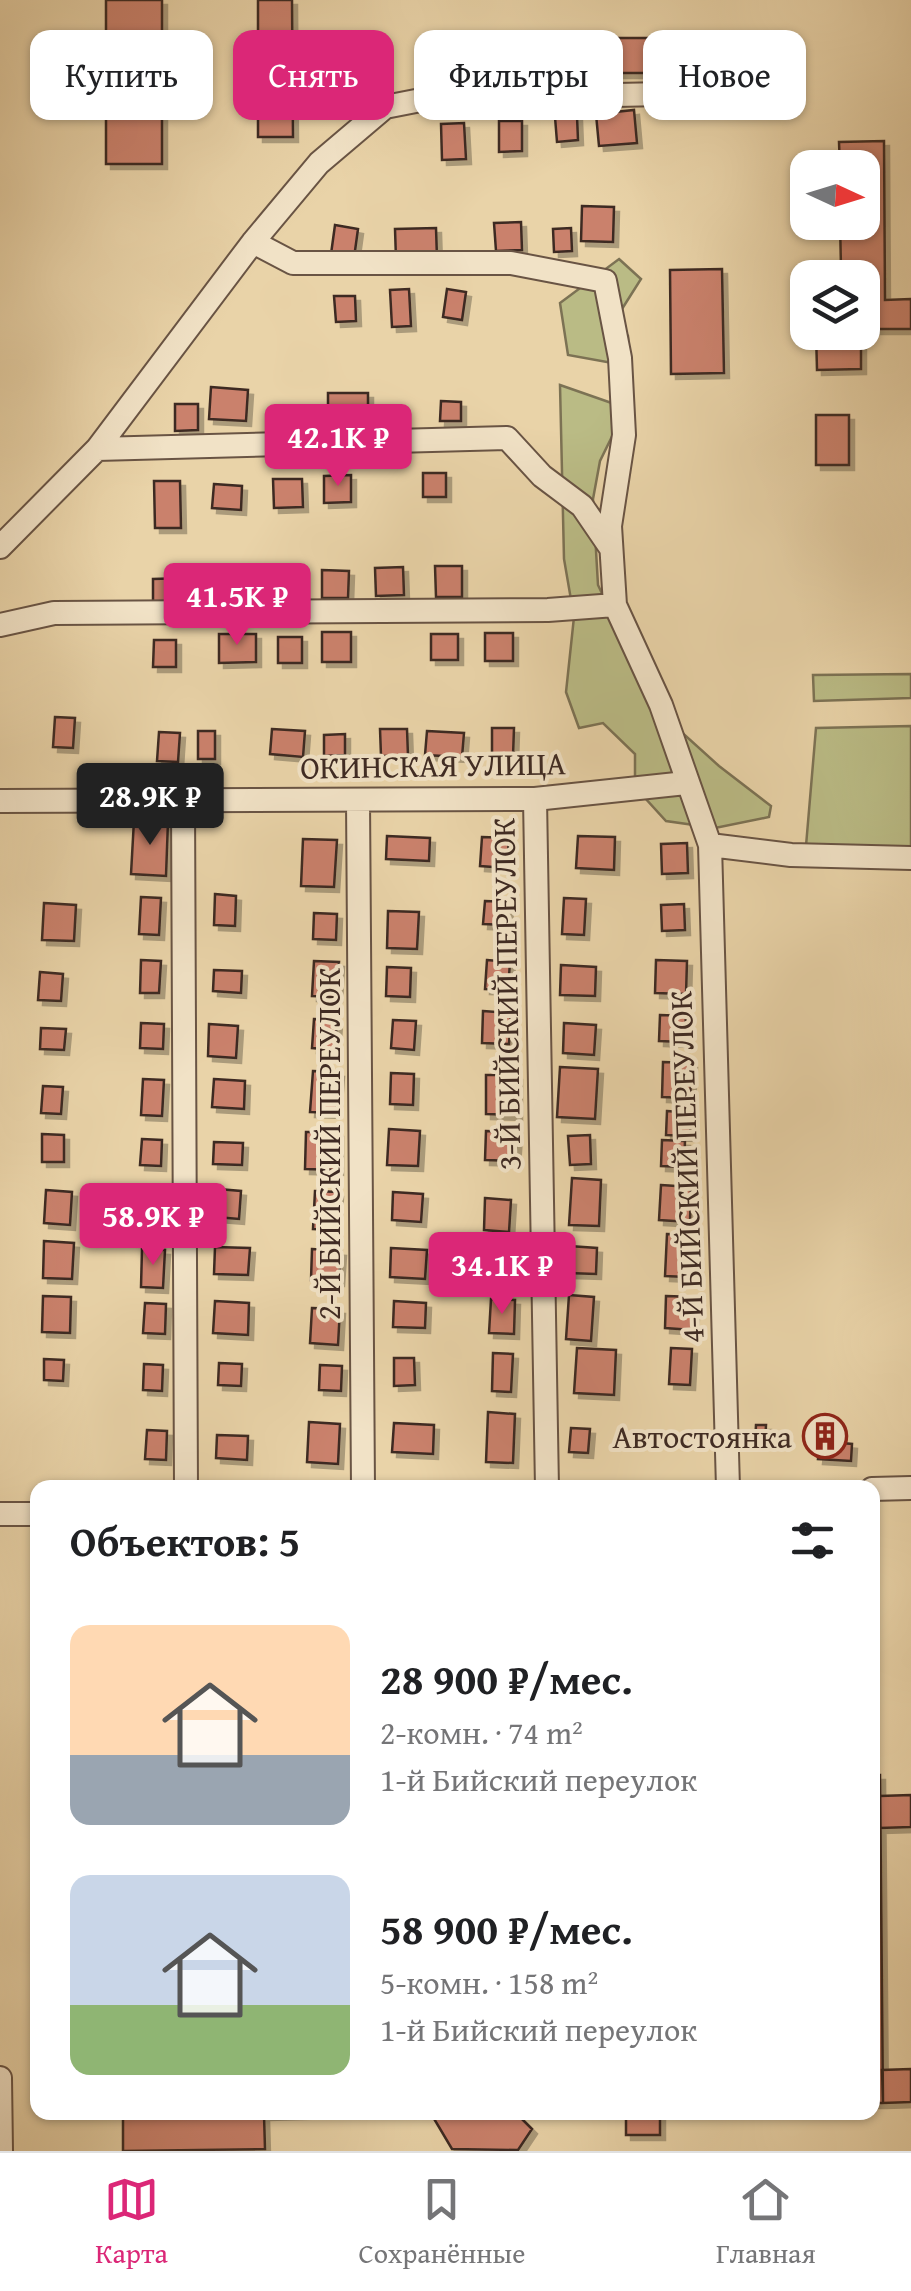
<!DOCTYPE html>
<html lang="ru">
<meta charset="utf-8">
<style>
:root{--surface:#fff;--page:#f6f6f6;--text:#202124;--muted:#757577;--line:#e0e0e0;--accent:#db2777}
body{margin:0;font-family:"Gentium Book Plus",serif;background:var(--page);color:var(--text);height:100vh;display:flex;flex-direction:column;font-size:38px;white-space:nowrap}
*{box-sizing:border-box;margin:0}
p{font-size:32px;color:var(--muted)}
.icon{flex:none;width:55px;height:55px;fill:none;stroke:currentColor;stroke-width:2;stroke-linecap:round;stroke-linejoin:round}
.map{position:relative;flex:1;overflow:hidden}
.sheet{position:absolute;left:30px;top:1480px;width:850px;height:640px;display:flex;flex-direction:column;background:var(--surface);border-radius:20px;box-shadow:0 2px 8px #0004}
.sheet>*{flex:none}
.hud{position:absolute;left:30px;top:30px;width:852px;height:90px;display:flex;gap:20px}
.needle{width:65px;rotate:94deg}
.controls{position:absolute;left:790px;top:150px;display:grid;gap:20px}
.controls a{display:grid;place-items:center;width:90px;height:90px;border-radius:20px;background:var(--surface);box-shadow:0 2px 8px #0004;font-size:50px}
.price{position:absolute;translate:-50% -85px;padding:0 22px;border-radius:10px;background:var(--accent);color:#fff;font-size:32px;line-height:65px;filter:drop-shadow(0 2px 5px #0008)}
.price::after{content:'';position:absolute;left:50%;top:60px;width:30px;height:22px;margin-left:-15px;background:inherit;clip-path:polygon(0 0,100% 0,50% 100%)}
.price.on{background:#222;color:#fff}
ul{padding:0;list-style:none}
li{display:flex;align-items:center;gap:30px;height:250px;padding:0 40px}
li span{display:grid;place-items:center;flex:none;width:280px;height:200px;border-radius:20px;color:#555}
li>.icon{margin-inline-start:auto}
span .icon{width:120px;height:120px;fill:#fffc;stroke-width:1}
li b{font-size:42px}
h2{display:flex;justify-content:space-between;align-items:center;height:120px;padding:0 40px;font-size:42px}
.pill{padding:0 35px;border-radius:20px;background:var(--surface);box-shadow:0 2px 8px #0004;font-size:35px;line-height:90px}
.pill.on{background:var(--accent);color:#fff}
.menu{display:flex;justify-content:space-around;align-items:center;height:140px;border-top:2px solid var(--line);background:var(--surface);font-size:28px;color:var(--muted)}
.menu a{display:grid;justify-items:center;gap:5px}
.menu .on{color:var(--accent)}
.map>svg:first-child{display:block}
</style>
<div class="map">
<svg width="911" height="2151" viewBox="0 0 911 2151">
<defs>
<filter id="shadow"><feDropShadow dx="5" dy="5" stdDeviation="0" flood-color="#0004"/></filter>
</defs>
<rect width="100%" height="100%" fill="#e9d3a8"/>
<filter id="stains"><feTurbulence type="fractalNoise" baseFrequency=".002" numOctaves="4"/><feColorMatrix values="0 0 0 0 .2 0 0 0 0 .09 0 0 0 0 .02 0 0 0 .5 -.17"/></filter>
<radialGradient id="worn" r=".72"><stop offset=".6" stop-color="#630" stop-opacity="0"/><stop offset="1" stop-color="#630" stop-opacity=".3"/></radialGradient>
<path fill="#babb85" stroke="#7c7254" stroke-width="2.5" d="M619 259 641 279 615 320 628 336 629 366 568 355 560 303Z
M560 385 626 408 600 461 593 499 598 585 657 710 719 766 771 806 769 817 715 828 666 821 635 787V754L603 723 579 728 566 692 574 617 564 559Z
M911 674V698L814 701 813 675Z
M911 726V850L806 846 816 728Z"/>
<path fill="#ca816c" stroke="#3e2a23" stroke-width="2.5" filter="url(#shadow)" d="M106 0H162V164H106Z
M258 0H292L293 137H258Z
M468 34 500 35 499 70 467 69Z
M616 38H658V73H616Z
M634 110 637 143 599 146 596 114Z
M577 116 578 140 557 142 555 117Z
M499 121H522V151L499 152Z
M464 123 466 159 442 160 441 124Z
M884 141 885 300 911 299V329H862V278H816V269L841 268 840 222H862V168H840L839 142Z
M582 206 614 207 613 242 581 241Z
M521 222 522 250 496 251 494 223Z
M335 225 358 229 354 258 331 254Z
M436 228 437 258 396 259 395 229Z
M571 228 572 251 554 252 553 229Z
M722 269 724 373 671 374 670 270Z
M409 289 411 326 392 327 390 290Z
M447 289 466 292 462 320 443 317Z
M334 296H355L356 321 336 322Z
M816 332H861V369L817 370Z
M211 387 248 390 246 421 209 419Z
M328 393H368V423H328Z
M441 401 461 402V421H440Z
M175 404H198V430L175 431Z
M816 415H849V465H816Z
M423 473H446V497H423Z
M351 475V502L324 503V476Z
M273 479H302L303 507 274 508Z
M154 481H180L181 528H155Z
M214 484 242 486 241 510 212 508Z
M435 566H462V597H436Z
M403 567 404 595 376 596 375 568Z
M322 570 349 571 348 598H322Z
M301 571 302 598 269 600 268 572Z
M252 575V604H224V576Z
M186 578V604H153V579Z
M322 632H351V662H322Z
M485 633H513V661H485Z
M219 634H256V662L219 663Z
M431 634H458V660H431Z
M278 637H302V663H278Z
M154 640H176V667H153Z
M55 717 75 718 73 748 53 747Z
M492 728H514L513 756 492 755Z
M272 729 305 731 303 757 270 754Z
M380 729H407L408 756H381Z
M198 731H215V759H198Z
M427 731 464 733 462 757 425 755Z
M159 732 180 733 178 762 157 761Z
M345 734V755L324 756V735Z
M134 820 168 821 166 876 131 874Z
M387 836 430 838 429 861 386 859Z
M578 836 615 837 614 870 576 868Z
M482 837 509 838 507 868 480 866Z
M303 839 337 840 334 887 301 886Z
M687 843 688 873 662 874 661 844Z
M215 894 236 896 235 926 214 925Z
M141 897 161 898 159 935 139 934Z
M564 898 586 899 584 935 562 934Z
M485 901 508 902 507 925 483 924Z
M44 903 76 905 74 941 42 940Z
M684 904 685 930 662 931 661 905Z
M388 911 419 912 417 949 387 948Z
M314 913 337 914 336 940 313 939Z
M141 960 161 961 159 993H140Z
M487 960 510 962 508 990 485 989Z
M656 960 687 961 686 994 655 993Z
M314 961 339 962 337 997 312 996Z
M561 965 596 967 595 996 560 995Z
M387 967 411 968 410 997 386 996Z
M214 970 242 971 241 993 213 991Z
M40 972 63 974 61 1001 38 1000Z
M483 1011 511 1013 509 1044 482 1043Z
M660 1015 686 1016 684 1042 659 1041Z
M314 1019 337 1020 335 1050 312 1048Z
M393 1020 416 1021 414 1050 391 1048Z
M141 1023 164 1024 163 1049 140 1048Z
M564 1023 596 1025 594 1055 563 1053Z
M209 1024 238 1026 236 1058 208 1056Z
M41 1028 66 1029 64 1050 40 1049Z
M663 1062 692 1063 690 1098 662 1097Z
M560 1067 598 1069 595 1119 557 1117Z
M313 1071 339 1072 336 1113 310 1112Z
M391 1073 414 1074 413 1105 390 1104Z
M486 1075H517V1115L486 1114Z
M143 1079 164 1080 162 1116 141 1115Z
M214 1079 245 1081 244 1109 212 1107Z
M43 1086 63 1087 61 1114 41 1113Z
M667 1111 691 1113 690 1136 666 1135Z
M389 1129 420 1131 418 1166 387 1165Z
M486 1131 517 1132 515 1161 485 1160Z
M306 1132H338V1170L305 1169Z
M42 1134 64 1135V1162H42Z
M590 1135 591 1164 570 1165 568 1136Z
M142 1139 162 1140 161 1166 140 1165Z
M662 1140 685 1141 684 1167 661 1166Z
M214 1142 243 1143 242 1165 213 1164Z
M572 1178 601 1180 599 1226 569 1225Z
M661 1185 691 1187 690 1222 659 1220Z
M218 1189 241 1191 239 1219 216 1217Z
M46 1190 72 1192 70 1225 44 1223Z
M315 1191 338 1192 336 1230 313 1229Z
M393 1192 423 1194 421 1222 392 1220Z
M485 1198 511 1200 509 1232 484 1230Z
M143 1199 166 1200 164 1224 142 1222Z
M667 1234 690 1235 687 1277 665 1276Z
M44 1241 74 1243 72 1279 43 1278Z
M492 1244 516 1245 515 1278 490 1276Z
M569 1246 597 1248 596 1274 568 1273Z
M215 1247 250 1248 248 1275 214 1274Z
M391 1248 427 1250 425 1279 390 1277Z
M142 1249 165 1250 163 1288 141 1287Z
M312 1249 341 1251 339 1281 311 1280Z
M569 1295 594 1297 591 1341 566 1339Z
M43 1296 71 1297 70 1333 42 1332Z
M666 1296 695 1297 693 1330 665 1328Z
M491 1299 515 1300 514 1334 489 1333Z
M215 1301 249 1303 248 1335 213 1333Z
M394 1301 426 1303 425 1328 393 1327Z
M145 1303 166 1304 165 1334 143 1333Z
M312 1308 340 1309 338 1345 310 1343Z
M577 1348 616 1350 614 1395 574 1393Z
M671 1348 692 1349 690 1385 669 1384Z
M493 1353 513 1354 511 1392 492 1391Z
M394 1358H414L415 1385 394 1386Z
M44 1359 64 1360 63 1381 44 1380Z
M219 1363 242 1364 241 1386 218 1385Z
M144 1364 163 1365 162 1391 143 1390Z
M320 1365 342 1366 341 1391 319 1390Z
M488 1412 515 1414 513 1463 486 1462Z
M309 1422 340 1424 338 1464 307 1462Z
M394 1423 434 1425 433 1454 392 1452Z
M756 1425H766L765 1444H755Z
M571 1428 590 1429 588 1453 569 1452Z
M147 1430 167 1431 166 1460 145 1459Z
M217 1435 248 1436 247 1460 216 1458Z
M820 1441 852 1444 851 1461 818 1459Z
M872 1775H880L883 2103H872Z
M911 1795V1827L880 1828V1796Z
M911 2069V2102L883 2103 882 2070Z
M123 2112H332V2113L264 2115 265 2149 123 2151Z
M430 2112H515L532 2129 518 2150 452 2149Z
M626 2112H660V2135H626Z"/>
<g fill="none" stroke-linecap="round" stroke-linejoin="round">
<defs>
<path id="minor" d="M253 242 293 263H511L605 281 620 358 624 435 610 526 615 605 661 705 710 845 728 1488
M97 449 507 438 542 476 582 506 610 547
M0 547 97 449 253 242 319 163 385 107 426 99 664 94
M0 625 54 613 548 610 615 605
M535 799 547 1488
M358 800 363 1488
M0 801 535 799 686 783
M183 801 186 1488
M710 845 791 855 911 858
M872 1489 911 1488
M0 1514H38
M0 2078 1 2151"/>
</defs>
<use href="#minor" stroke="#695444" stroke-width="26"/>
<use href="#minor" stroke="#f1e2c6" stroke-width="22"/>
</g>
<defs>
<symbol id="building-ring" viewBox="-11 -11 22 22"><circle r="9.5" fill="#f1e2c6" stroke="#8f2418" stroke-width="1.5"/><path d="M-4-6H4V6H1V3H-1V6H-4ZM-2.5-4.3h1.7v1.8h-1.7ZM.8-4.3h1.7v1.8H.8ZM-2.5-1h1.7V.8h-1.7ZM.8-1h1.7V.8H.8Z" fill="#8f2418"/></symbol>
</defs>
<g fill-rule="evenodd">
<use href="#building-ring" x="800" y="1411" width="50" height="50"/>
</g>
<g text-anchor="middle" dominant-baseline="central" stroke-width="8" stroke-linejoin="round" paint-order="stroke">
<g font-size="32" fill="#3e2a23" stroke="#f1e2c6">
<text transform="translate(433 765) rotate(-1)">ОКИНСКАЯ УЛИЦА</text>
<text transform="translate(506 994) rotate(-91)">3-Й БИЙСКИЙ ПЕРЕУЛОК</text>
<text transform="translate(328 1144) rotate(-90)">2-Й БИЙСКИЙ ПЕРЕУЛОК</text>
<text transform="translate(686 1167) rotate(-92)">4-Й БИЙСКИЙ ПЕРЕУЛОК</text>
</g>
<g font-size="32" fill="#3e2a23" stroke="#f1e2c6" text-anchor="end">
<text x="792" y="1436">Автостоянка</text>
</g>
</g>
<rect width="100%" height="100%" filter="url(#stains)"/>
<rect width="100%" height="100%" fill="url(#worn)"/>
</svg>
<div class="controls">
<a><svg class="needle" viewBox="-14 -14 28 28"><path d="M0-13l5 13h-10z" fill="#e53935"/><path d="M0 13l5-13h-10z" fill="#757577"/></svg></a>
<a><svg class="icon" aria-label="layers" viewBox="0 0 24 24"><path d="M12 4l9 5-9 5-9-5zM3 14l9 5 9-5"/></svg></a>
</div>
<b class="price" style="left:338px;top:489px">42.1K ₽</b>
<b class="price" style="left:237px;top:648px">41.5K ₽</b>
<b class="price on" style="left:150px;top:848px">28.9K ₽</b>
<b class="price" style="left:153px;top:1268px">58.9K ₽</b>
<b class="price" style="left:502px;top:1317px">34.1K ₽</b>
<div class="hud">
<a class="pill">Купить</a>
<a class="pill on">Снять</a>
<a class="pill">Фильтры</a>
<a class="pill">Новое</a>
</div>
<section class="sheet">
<h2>Объектов: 5<svg class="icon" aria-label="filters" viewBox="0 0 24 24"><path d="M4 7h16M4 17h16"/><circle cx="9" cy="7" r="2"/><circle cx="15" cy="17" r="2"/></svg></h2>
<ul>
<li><span style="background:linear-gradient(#ffd9b3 65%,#9aa5b1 0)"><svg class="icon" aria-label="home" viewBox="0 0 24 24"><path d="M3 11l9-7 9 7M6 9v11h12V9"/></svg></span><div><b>28 900 ₽/мес.</b><p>2-комн. · 74 m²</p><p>1-й Бийский переулок</p></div></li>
<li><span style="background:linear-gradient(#c9d6e8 65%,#8fb573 0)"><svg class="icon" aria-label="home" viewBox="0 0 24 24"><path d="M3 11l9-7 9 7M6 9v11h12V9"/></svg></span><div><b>58 900 ₽/мес.</b><p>5-комн. · 158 m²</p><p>1-й Бийский переулок</p></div></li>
</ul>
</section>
</div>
<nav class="menu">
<a class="on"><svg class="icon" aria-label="map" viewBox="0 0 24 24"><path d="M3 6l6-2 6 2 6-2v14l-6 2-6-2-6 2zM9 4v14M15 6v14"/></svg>Карта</a>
<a><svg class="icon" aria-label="saved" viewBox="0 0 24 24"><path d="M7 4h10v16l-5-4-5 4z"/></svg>Сохранённые</a>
<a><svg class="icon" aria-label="home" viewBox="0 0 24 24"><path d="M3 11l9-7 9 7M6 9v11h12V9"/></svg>Главная</a>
</nav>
